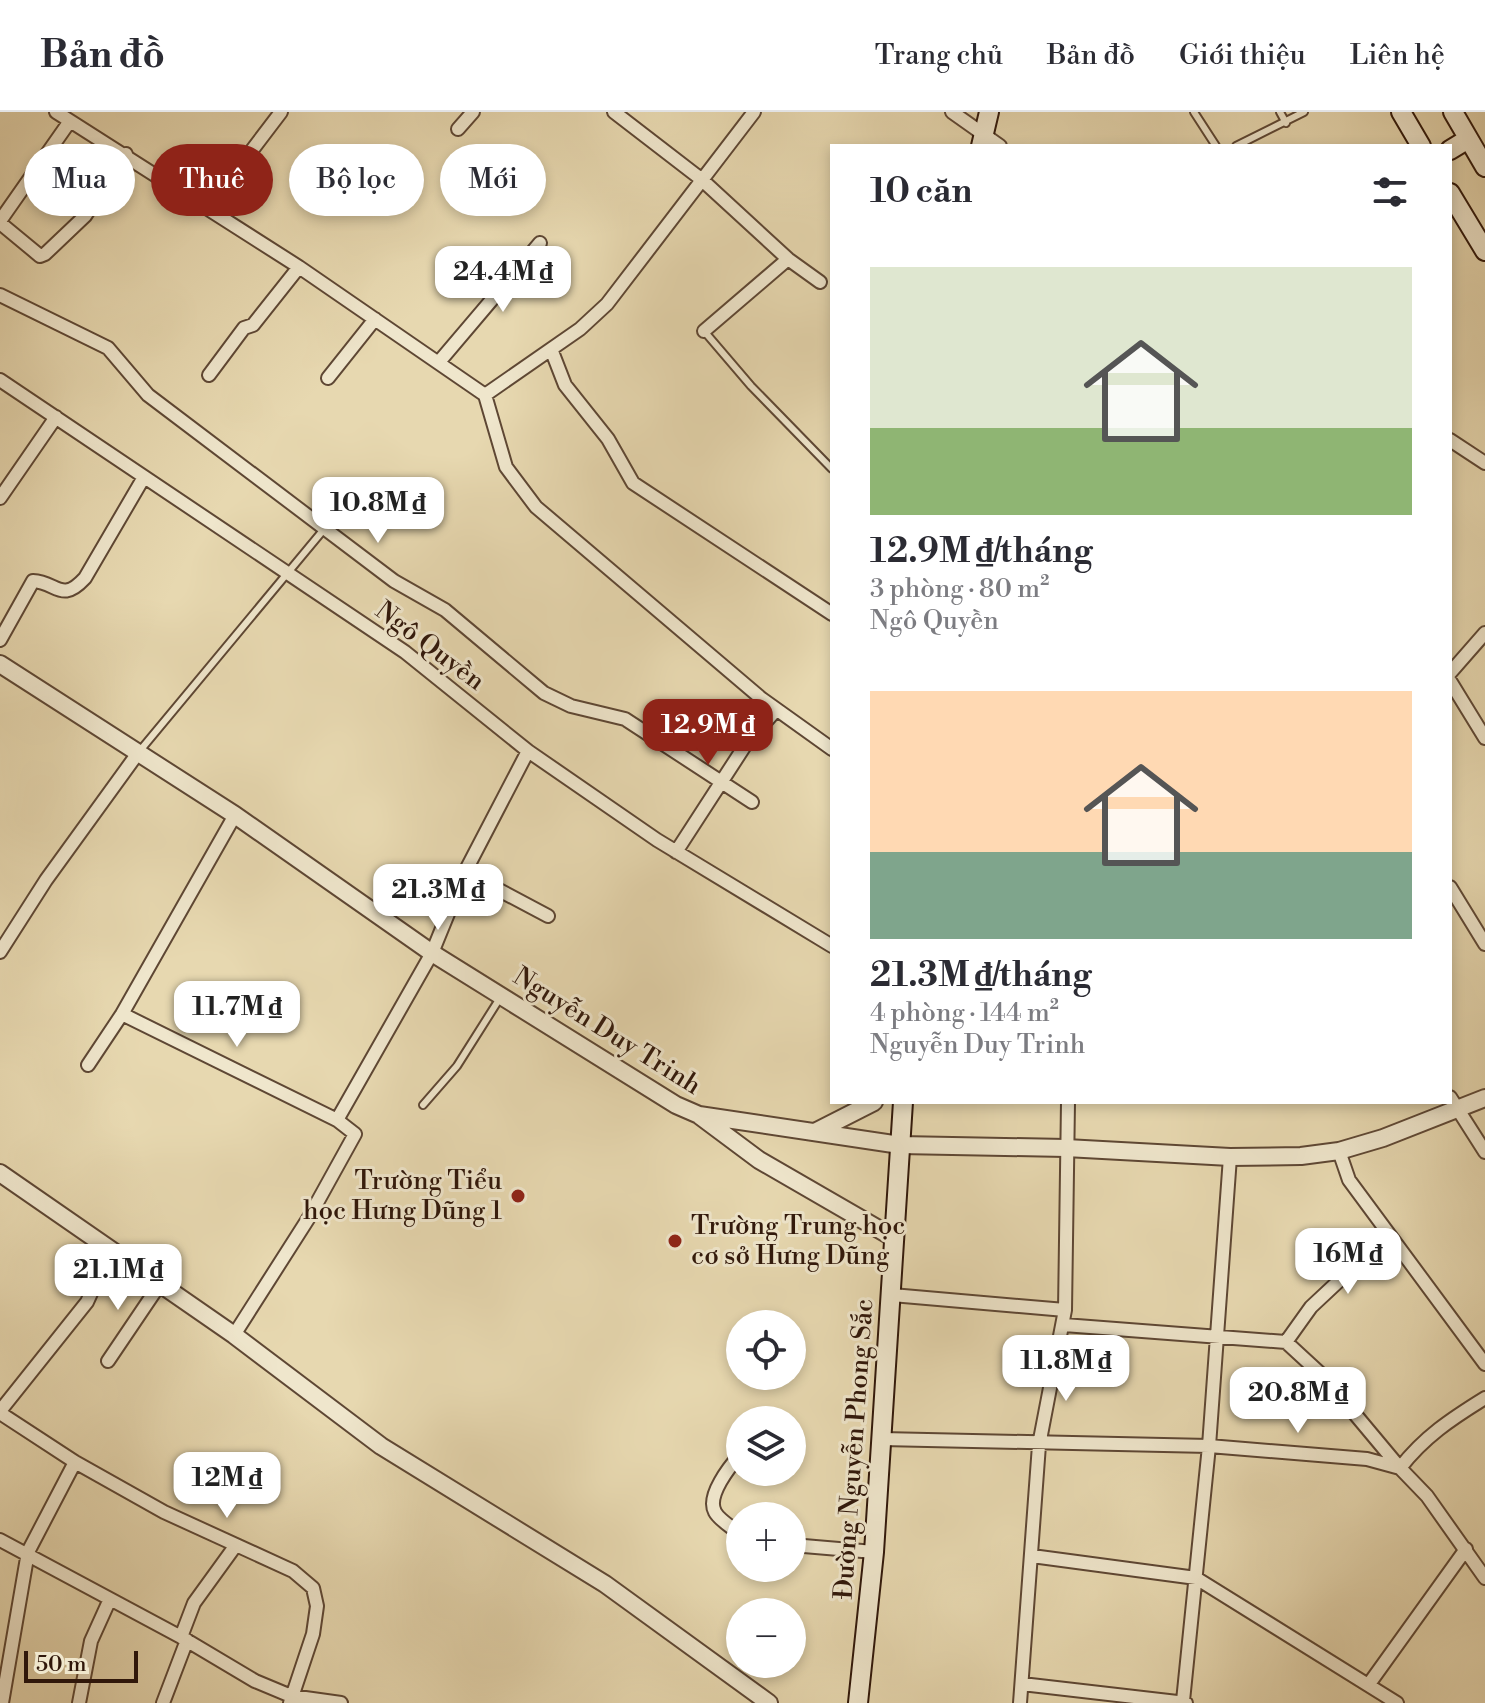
<!DOCTYPE html>
<html lang="vi">
<meta charset="utf-8">
<style>
:root{--surface:#fff;--page:#f2f2f3;--text:#2b2b33;--muted:#7c7c81;--line:#e1e1e2;--accent:#8f2418}
body{margin:0;font-family:"Libre Bodoni",serif;background:var(--page);color:var(--text);height:100vh;display:flex;flex-direction:column;font-size:30px;white-space:nowrap}
*{box-sizing:border-box;margin:0}
p{font-size:26px;color:var(--muted)}
.icon{flex:none;width:44px;height:44px;fill:none;stroke:currentColor;stroke-width:2;stroke-linecap:round;stroke-linejoin:round}
.map{position:relative;flex:1;overflow:hidden}
.details{position:absolute;left:830px;top:32px;width:622px;height:960px;display:flex;flex-direction:column;background:var(--surface);border-radius:0px;box-shadow:0 4px 12px #0003}
.details>*{flex:none}
.banner{position:absolute;left:24px;top:32px;width:686px;height:72px;display:flex;gap:16px}
.controls{position:absolute;left:726px;top:1198px;display:grid;gap:16px}
.controls a{display:grid;place-items:center;width:80px;height:80px;border-radius:50%;background:var(--surface);box-shadow:0 4px 12px #0003;font-size:40px}
.scale{position:absolute;left:24px;bottom:20px;width:114px;box-sizing:border-box;padding-left:8px;border:4px solid #30170a;border-top:0;font-size:22px;line-height:28px;white-space:nowrap;color:#30170a;-webkit-text-stroke:6px #efe6cc;paint-order:stroke}
.price{position:absolute;translate:-50% -68px;padding:0 18px;border-radius:16px;background:#fff;color:#222;font-size:26px;line-height:52px;filter:drop-shadow(0 2px 4px #0008)}
.price::after{content:'';position:absolute;left:50%;top:48px;width:24px;height:18px;margin-left:-12px;background:inherit;clip-path:polygon(0 0,100% 0,50% 100%)}
.price.active{background:var(--accent);color:#fff}
ul{padding:0;list-style:none}
li{display:grid;align-content:center;gap:16px;height:424px;padding:0 40px}
li span{display:grid;place-items:center;height:248px;border-radius:0px;color:#555}
li>.icon{margin-inline-start:auto}
span .icon{width:144px;height:144px;fill:#fffc;stroke-width:1}
li b{font-size:34px}
h2{display:flex;justify-content:space-between;align-items:center;height:96px;padding:0 40px;font-size:34px}
.tag{padding:0 28px;border-radius:36px;background:var(--surface);box-shadow:0 4px 12px #0003;font-size:28px;line-height:72px}
.tag.active{background:var(--accent);color:#fff}
header{display:flex;align-items:center;gap:48px;box-sizing:border-box;height:112px;padding:0 40px;background:var(--surface);border-bottom:2px solid var(--line)}
header strong{font-size:38px}
nav{display:flex;gap:44px;margin-inline-start:auto;font-size:28px}
.map>svg:first-child{display:block}
</style>
<header>
<strong>Bản đồ</strong>
<nav><a>Trang chủ</a><a>Bản đồ</a><a>Giới thiệu</a><a>Liên hệ</a></nav>
</header>
<div class="map">
<svg width="1485" height="1591" viewBox="0 0 1485 1591">
<rect width="100%" height="100%" fill="#e7d8b0"/>
<filter id="stains"><feTurbulence type="fractalNoise" baseFrequency=".0025" numOctaves="4"/><feColorMatrix values="0 0 0 0 .2 0 0 0 0 .09 0 0 0 0 .02 0 0 0 .5 -.17"/></filter>
<radialGradient id="worn" r=".72"><stop offset=".6" stop-color="#630" stop-opacity="0"/><stop offset="1" stop-color="#630" stop-opacity=".3"/></radialGradient>
<g fill="none" stroke-linecap="round" stroke-linejoin="round">
<defs>
<path id="service" d="M1194 0 1216 34
M1280 0 1286 11
M1236 34 1304 0
M704 219 751 274 832 357
M138 641 325 416
M423 993 457 954 500 886"/>
<path id="minor" d="M56 0 299 155 485 283 506 355 536 395 762 587 832 637
M614 0 701 67 788 147 820 170
M952 0 1000 34
M458 17 473 0
M208 96 281 0
M0 109 70 9
M0 111 40 144 45 142 85 104 126 42
M0 183 108 236 148 283 394 469 445 498 544 581 571 594 625 607 752 690
M704 219 788 147
M551 237 565 273 608 327 633 371 832 502
M439 250 540 131
M209 263 244 216 253 213 299 155
M328 266 375 207
M0 268 405 540 528 639 657 728 832 834
M485 283 580 217 607 192 754 0
M1450 328 1485 351
M0 386 56 305
M0 528 33 469C57 470 61 492 85 466L144 365
M1450 561 1485 521
M1450 569 1485 626
M676 740 746 632 776 598
M465 760 548 804
M1450 775 1485 832
M0 840 46 768 138 641
M122 902 337 1008 355 1022 308 1107 234 1223
M88 953 122 902 235 703
M1450 985 1485 1040
M337 1008 432 841 465 760 528 639
M1339 1039 1349 1068 1485 1252
M892 1183 1065 1198
M1064 1213 1286 1230 1324 1265 1400 1356C1424 1325 1451 1307 1485 1286
M1286 1230 1311 1195 1389 1122
M108 1249 160 1172
M0 1299 87 1190 111 1137
M0 1301 75 1350 164 1400 293 1459 313 1476 317 1494 313 1522 290 1591
M882 1327 1209 1334 1367 1347 1400 1356 1427 1384 1485 1466
M740 1343C730 1354 706 1384 715 1400 719 1408 733 1416 740 1422
M0 1428 181 1525 255 1569 291 1584 341 1591
M792 1433 874 1440
M1032 1444 1196 1466 1397 1591
M181 1525 194 1491 236 1433
M1022 1572 1186 1591
M1369 1572 1466 1437
M1183 1589 1209 1334 1230 1045
M2 1591 28 1440 75 1350
M79 1591 91 1529 110 1487
M163 1591 187 1528
M1020 1591 1039 1333 1065 1198 1068 990"/>
<path id="tertiary" d="M0 552 235 703 432 841 676 993 699 1003 900 1033 1066 1036 1230 1045 1301 1044 1339 1039 1383 1026 1485 986
M700 1004 759 1048 894 1126
M815 1020 874 990
M0 1061 234 1223 381 1334 605 1472 769 1591"/>
<path id="secondary" d="M1401 0 1421 34
M1453 0 1485 55
M981 34 989 0
M1450 38 1468 27
M1450 81 1485 139
M858 1591 874 1440 903 990"/>
</defs>
<use href="#service" stroke="#5e4734" stroke-width="10"/>
<use href="#minor" stroke="#5e4734" stroke-width="16"/>
<use href="#tertiary" stroke="#5e4734" stroke-width="20"/>
<use href="#secondary" stroke="#30170a" stroke-width="22"/>
<use href="#service" stroke="#efe6cc" stroke-width="6"/>
<use href="#minor" stroke="#efe6cc" stroke-width="12"/>
<use href="#tertiary" stroke="#efe6cc" stroke-width="16"/>
<use href="#secondary" stroke="#efe6cc" stroke-width="18"/>
</g>
<g fill="#8f2418" stroke="#efe6cc" stroke-width="3">
<circle cx="518" cy="1084" r="8"/>
<circle cx="675" cy="1129" r="8"/>
</g>
<g text-anchor="middle" dominant-baseline="central" stroke-width="6" stroke-linejoin="round" paint-order="stroke">
<g font-size="26" fill="#30170a" stroke="#efe6cc">
<text transform="translate(430 534) rotate(37)">Ngô Quyền</text>
<text transform="translate(607 919) rotate(32)">Nguyễn Duy Trinh</text>
<text transform="translate(854 1337) rotate(-86)">Đường Nguyễn Phong Sắc</text>
</g>
<g font-size="26" fill="#30170a" stroke="#efe6cc" text-anchor="end">
<text x="502" y="1069">Trường Tiểu<tspan x="502" dy="30">học Hưng Dũng 1</tspan></text>
<text x="691" y="1114" text-anchor="start">Trường Trung học<tspan x="691" dy="30">cơ sở Hưng Dũng</tspan></text>
</g>
</g>
<rect width="100%" height="100%" filter="url(#stains)"/>
<rect width="100%" height="100%" fill="url(#worn)"/>
</svg>
<div class="controls">
<a><svg class="icon" aria-label="locate" viewBox="0 0 24 24"><circle cx="12" cy="12" r="6"/><path d="M12 2v4M12 18v4M2 12h4M18 12h4"/></svg></a>
<a><svg class="icon" aria-label="layers" viewBox="0 0 24 24"><path d="M12 4l9 5-9 5-9-5zM3 14l9 5 9-5"/></svg></a>
<a>+</a>
<a>−</a>
</div>
<div class="scale">50 m</div>
<b class="price" style="left:503px;top:202px">24.4M ₫</b>
<b class="price" style="left:378px;top:433px">10.8M ₫</b>
<b class="price active" style="left:708px;top:655px">12.9M ₫</b>
<b class="price" style="left:438px;top:820px">21.3M ₫</b>
<b class="price" style="left:237px;top:937px">11.7M ₫</b>
<b class="price" style="left:1348px;top:1184px">16M ₫</b>
<b class="price" style="left:118px;top:1200px">21.1M ₫</b>
<b class="price" style="left:1066px;top:1291px">11.8M ₫</b>
<b class="price" style="left:1298px;top:1323px">20.8M ₫</b>
<b class="price" style="left:227px;top:1408px">12M ₫</b>
<div class="banner">
<a class="tag">Mua</a>
<a class="tag active">Thuê</a>
<a class="tag">Bộ lọc</a>
<a class="tag">Mới</a>
</div>
<section class="details">
<h2>10 căn<svg class="icon" aria-label="filters" viewBox="0 0 24 24"><path d="M4 7h16M4 17h16"/><circle cx="9" cy="7" r="2"/><circle cx="15" cy="17" r="2"/></svg></h2>
<ul>
<li><span style="background:linear-gradient(#dfe7d0 65%,#8fb573 0)"><svg class="icon" aria-label="home" viewBox="0 0 24 24"><path d="M3 11l9-7 9 7M6 9v11h12V9"/></svg></span><div><b>12.9M ₫/tháng</b><p>3 phòng · 80 m²</p><p>Ngô Quyền</p></div></li>
<li><span style="background:linear-gradient(#ffd9b3 65%,#7fa58c 0)"><svg class="icon" aria-label="home" viewBox="0 0 24 24"><path d="M3 11l9-7 9 7M6 9v11h12V9"/></svg></span><div><b>21.3M ₫/tháng</b><p>4 phòng · 144 m²</p><p>Nguyễn Duy Trinh</p></div></li>
</ul>
</section>
</div>
